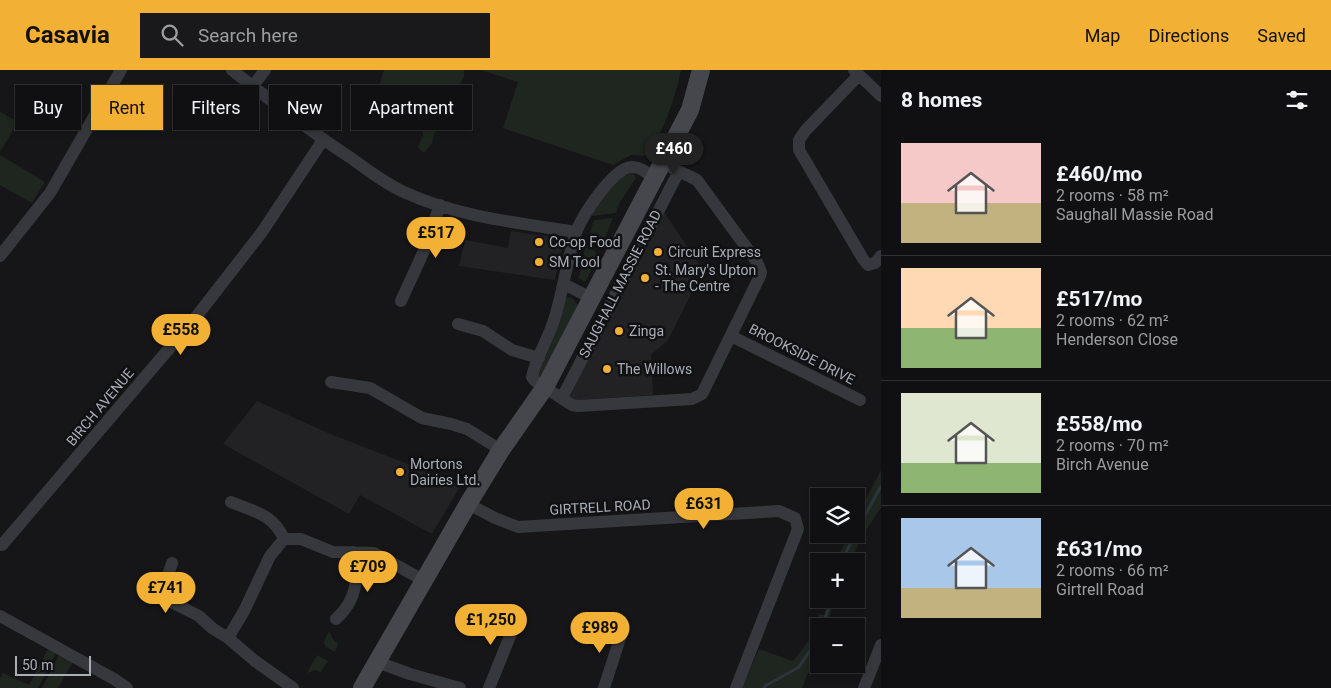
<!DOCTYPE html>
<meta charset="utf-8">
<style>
:root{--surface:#101012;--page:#19191b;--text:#f1f3f6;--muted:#9c9d9f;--line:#303032;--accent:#f2b134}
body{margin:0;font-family:Roboto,sans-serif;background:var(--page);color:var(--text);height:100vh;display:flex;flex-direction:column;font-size:19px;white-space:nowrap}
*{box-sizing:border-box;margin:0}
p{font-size:16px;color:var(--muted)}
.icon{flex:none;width:28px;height:28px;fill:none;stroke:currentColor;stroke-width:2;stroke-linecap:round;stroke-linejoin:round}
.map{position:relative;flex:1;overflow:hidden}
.details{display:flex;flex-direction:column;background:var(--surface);width:450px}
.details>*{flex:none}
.top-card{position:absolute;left:15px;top:15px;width:475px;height:45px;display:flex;gap:10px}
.buttons{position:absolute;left:810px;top:418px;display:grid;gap:10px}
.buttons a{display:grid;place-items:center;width:55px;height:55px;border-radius:0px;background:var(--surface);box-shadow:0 2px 8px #0003,0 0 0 1px var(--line);font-size:25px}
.scale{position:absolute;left:15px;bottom:12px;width:76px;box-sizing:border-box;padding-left:5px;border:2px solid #a8adb8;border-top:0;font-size:14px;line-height:18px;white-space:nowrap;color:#a8adb8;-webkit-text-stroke:4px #111113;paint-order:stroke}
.price{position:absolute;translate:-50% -42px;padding:0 11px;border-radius:18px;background:var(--accent);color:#111;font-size:16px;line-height:32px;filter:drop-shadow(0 1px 2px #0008)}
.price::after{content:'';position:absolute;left:50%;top:30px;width:15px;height:11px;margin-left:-8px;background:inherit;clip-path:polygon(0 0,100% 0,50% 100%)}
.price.current{background:#222;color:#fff}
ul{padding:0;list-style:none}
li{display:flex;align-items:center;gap:15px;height:125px;padding:0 20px}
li+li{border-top:1px solid var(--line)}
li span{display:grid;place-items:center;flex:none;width:140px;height:100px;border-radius:0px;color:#555}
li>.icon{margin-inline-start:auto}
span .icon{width:60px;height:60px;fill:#fffc;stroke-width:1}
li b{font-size:21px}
h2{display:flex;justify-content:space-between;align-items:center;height:60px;padding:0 20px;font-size:21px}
.pill{padding:0 18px;border-radius:0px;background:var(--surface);box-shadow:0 2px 8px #0003,0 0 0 1px var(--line);font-size:18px;line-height:45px}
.pill.current{background:var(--accent);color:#111}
header{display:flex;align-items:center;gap:30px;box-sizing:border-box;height:70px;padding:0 25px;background:var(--accent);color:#111}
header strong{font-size:24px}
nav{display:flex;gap:28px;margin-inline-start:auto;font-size:18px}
.search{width:350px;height:45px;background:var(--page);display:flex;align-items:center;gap:12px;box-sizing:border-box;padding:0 18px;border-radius:0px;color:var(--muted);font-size:19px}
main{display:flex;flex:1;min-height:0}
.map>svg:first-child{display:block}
</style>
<header>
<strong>Casavia</strong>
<div class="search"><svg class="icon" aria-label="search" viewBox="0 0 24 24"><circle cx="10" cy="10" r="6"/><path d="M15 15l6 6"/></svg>Search here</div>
<nav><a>Map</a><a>Directions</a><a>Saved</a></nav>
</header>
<main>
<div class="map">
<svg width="881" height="618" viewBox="0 0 881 618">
<rect width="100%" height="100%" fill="#161618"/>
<path fill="#222225" d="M664 142 703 200 668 270 651 285 653 325 577 330 570 327 591 282Z
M511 161 564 169 555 210 459 196 465 170 508 178Z
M257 331 328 363 461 415 432 464 360 425 349 444 223 374Z"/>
<path fill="#1e261f" d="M384 0H464V6L458 19 449 23 437 54 432 73 424 83 418 77 423 65 422 54 429 46 435 32 415 21 403 19 386 39 375 30Z
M481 0H681C675 31 663 58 650 86L631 85 613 95 503 58 518 12Z
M0 42 18 52 0 82Z
M0 85 45 112 32 133 0 115Z
M633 103 636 108 620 132 616 143 592 146 596 135 621 107Z
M613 148 601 178 588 169 594 150Z
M586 174 599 185 586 211H583L579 208Z
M568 227 572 228 578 235 540 308 537 306 555 265 564 230Z
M881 400V438L862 466 851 491H836L849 464H856V448Z
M828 529H836L826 556H819V576L802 618H742L759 579 792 591 794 590 810 569 819 544 824 545Z
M329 561 333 569 338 574 335 582 326 577 324 572Z
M48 579 56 583 38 618H0V609L3 603 29 615Z
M59 585 73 592 58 618H42Z
M317 585 328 591 321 602 315 600 307 603Z"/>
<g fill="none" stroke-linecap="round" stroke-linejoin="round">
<path stroke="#2c353c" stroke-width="3" d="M856 462 881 416
M841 491 856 464
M823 556 831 529
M764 618 765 616 799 597 819 567"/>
<path stroke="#37383d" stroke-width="12" d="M232 0C271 31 310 61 351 88 369 101 386 114 406 123 459 147 519 153 576 162
M854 0 881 26
M859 5 805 61 799 70V80L863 189 868 195 875 193 881 186
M253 16 265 0
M654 109C647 103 640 96 631 97 613 98 581 147 576 163 566 192 563 224 553 253 547 271 536 288 532 307L535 311 572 335 578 336 692 329 702 324 760 206 761 202 757 192 697 110 662 93
M0 186 50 123 121 0
M564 214 591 228
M401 231 423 183 440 135
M458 254 483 261 512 280 539 288
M731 266 860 330
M331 312 370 318 422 348 451 354 467 359 501 380
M562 328 679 101
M231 432C255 442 273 444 284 469
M468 434 495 448 518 457 779 441 795 448 798 459 736 618
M2 475 196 247 262 162 323 70
M172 493 161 527 199 546 212 558 228 568 255 591 293 618
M0 546 114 609 127 618
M336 549C358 529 358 509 353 482
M228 568 244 541 270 486 284 469H301L333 482 374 483 423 510
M377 592 410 604 460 618
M489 618 519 544
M604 618 623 559
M864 618 881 575"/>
<path stroke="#45474d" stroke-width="18" d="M362 618 468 434 501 380 545 317 690 40 701 0"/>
</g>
<g fill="#f2b134" stroke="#111113" stroke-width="2">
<circle cx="539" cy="172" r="5"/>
<circle cx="658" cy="182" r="5"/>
<circle cx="539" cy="192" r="5"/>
<circle cx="645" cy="208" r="5"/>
<circle cx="619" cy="261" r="5"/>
<circle cx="607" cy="299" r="5"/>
<circle cx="400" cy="402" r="5"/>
</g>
<g text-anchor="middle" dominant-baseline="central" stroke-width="5" stroke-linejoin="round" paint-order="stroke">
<g font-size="14" fill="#a8adb8" stroke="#111113" text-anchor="start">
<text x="549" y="172">Co-op Food</text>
<text x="668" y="182">Circuit Express</text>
<text x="549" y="192">SM Tool</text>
<text x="655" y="200">St. Mary's Upton<tspan x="655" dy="16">- The Centre</tspan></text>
<text x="629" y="261">Zinga</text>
<text x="617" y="299">The Willows</text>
<text x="410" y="394">Mortons<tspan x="410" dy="16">Dairies Ltd.</tspan></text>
</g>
<g font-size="14" fill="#a8adb8" stroke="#111113">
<text transform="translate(620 214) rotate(-63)">SAUGHALL MASSIE ROAD</text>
<text transform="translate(802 284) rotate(27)">BROOKSIDE DRIVE</text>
<text transform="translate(100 337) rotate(-50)">BIRCH AVENUE</text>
<text transform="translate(600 437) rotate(-3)">GIRTRELL ROAD</text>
</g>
</g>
</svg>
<div class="buttons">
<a><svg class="icon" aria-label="layers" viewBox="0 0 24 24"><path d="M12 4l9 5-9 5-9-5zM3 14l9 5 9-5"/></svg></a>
<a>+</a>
<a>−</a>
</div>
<div class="scale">50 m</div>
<b class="price current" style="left:674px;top:105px">£460</b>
<b class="price" style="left:436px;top:189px">£517</b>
<b class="price" style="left:181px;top:286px">£558</b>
<b class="price" style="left:704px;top:460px">£631</b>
<b class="price" style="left:368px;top:523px">£709</b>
<b class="price" style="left:166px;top:544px">£741</b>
<b class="price" style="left:491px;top:576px">£1,250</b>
<b class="price" style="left:600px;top:584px">£989</b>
<div class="top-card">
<a class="pill">Buy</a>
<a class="pill current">Rent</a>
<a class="pill">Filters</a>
<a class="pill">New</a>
<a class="pill">Apartment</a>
</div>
</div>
<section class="details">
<h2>8 homes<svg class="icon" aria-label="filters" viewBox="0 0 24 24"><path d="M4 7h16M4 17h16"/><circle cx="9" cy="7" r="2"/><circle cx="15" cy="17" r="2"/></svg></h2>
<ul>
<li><span style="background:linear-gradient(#f6c9c9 60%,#c2b280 0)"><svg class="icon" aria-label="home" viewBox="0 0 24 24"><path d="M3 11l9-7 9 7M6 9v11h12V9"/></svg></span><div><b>£460/mo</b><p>2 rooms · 58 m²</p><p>Saughall Massie Road</p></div></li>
<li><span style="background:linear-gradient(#ffd9b3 60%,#8fb573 0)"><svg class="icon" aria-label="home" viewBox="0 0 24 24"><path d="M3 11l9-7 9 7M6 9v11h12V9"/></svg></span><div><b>£517/mo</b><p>2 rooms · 62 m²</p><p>Henderson Close</p></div></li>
<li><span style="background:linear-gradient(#dfe7d0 70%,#8fb573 0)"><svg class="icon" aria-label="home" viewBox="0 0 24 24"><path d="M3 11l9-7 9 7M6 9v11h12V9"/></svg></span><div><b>£558/mo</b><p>2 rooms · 70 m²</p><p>Birch Avenue</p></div></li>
<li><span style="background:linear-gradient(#a9c7e8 70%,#c2b280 0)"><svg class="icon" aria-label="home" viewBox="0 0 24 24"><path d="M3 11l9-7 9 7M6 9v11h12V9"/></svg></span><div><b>£631/mo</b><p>2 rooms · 66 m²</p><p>Girtrell Road</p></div></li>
</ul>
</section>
</main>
